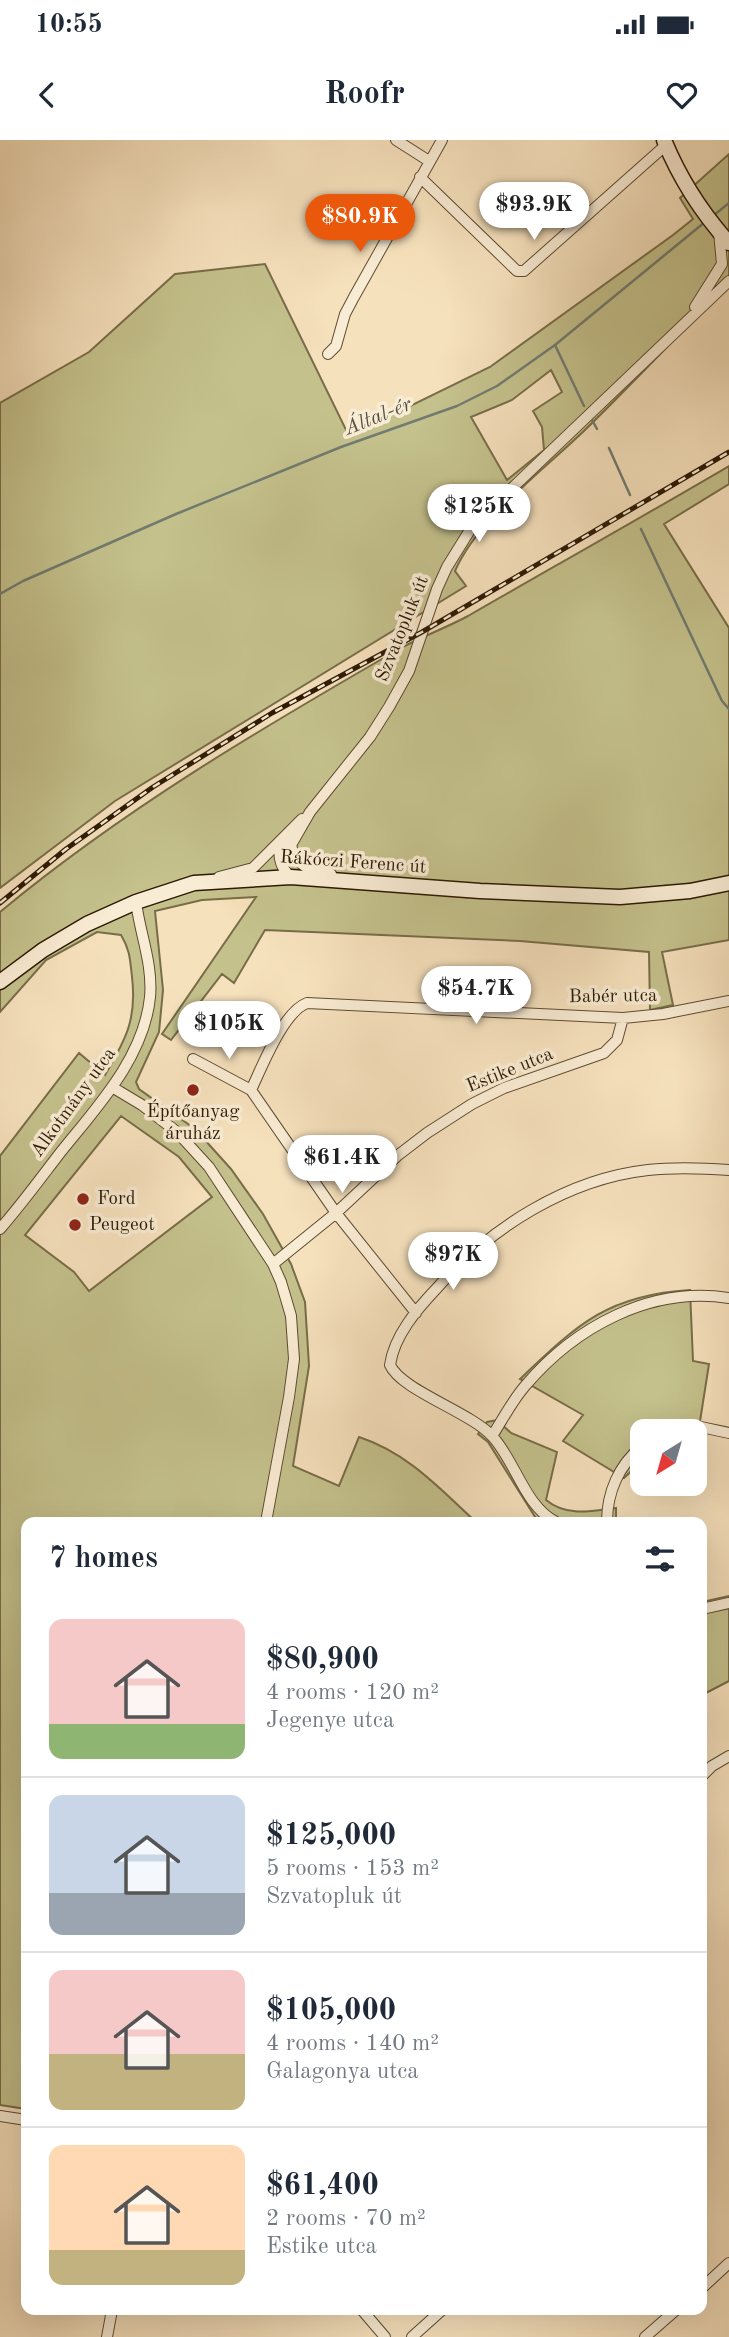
<!DOCTYPE html>
<meta charset="utf-8">
<style>
:root{--surface:#fff;--page:#f6f6f7;--text:#1f2937;--muted:#747a83;--line:#e0e1e3;--accent:#ea580c}
body{margin:0;font-family:"Old Standard TT",serif;background:var(--page);color:var(--text);height:100vh;display:flex;flex-direction:column;font-size:26px;white-space:nowrap}
*{box-sizing:border-box;margin:0}
p{font-size:23px;color:var(--muted)}
.icon{flex:none;width:38px;height:38px;fill:none;stroke:currentColor;stroke-width:2;stroke-linecap:round;stroke-linejoin:round}
.map{position:relative;flex:1;overflow:hidden}
.drawer{position:absolute;left:21px;top:1377px;width:686px;height:798px;display:flex;flex-direction:column;background:var(--surface);border-radius:14px;box-shadow:0 7px 28px #0002}
.drawer>*{flex:none}
.needle{width:46px;rotate:217deg}
.fabs{position:absolute;left:630px;top:1279px;display:grid;gap:14px}
.fabs a{display:grid;place-items:center;width:77px;height:77px;border-radius:14px;background:var(--surface);box-shadow:0 7px 28px #0002;font-size:35px}
.price{position:absolute;translate:-50% -60px;padding:0 16px;border-radius:24px;background:#fff;color:#222;font-size:23px;line-height:46px;filter:drop-shadow(0 2px 4px #0008)}
.price::after{content:'';position:absolute;left:50%;top:42px;width:21px;height:16px;margin-left:-10px;background:inherit;clip-path:polygon(0 0,100% 0,50% 100%)}
.price.selected{background:var(--accent);color:#fff}
ul{padding:0;list-style:none}
li{display:flex;align-items:center;gap:21px;height:175px;padding:0 28px}
li+li{border-top:2px solid var(--line)}
li span{display:grid;place-items:center;flex:none;width:196px;height:140px;border-radius:14px;color:#555}
li>.icon{margin-inline-start:auto}
span .icon{width:84px;height:84px;fill:#fffc;stroke-width:1}
li b{font-size:30px}
h2{display:flex;justify-content:space-between;align-items:center;height:84px;padding:0 28px;font-size:30px}
.status{display:flex;justify-content:space-between;align-items:center;height:49px;padding:0 35px;background:var(--surface);direction:ltr}
.status svg{height:19px;fill:currentColor}
header{display:flex;justify-content:space-between;align-items:center;height:91px;padding:0 28px;background:var(--surface);font-size:32px;font-weight:800}
.map>svg:first-child{display:block}
</style>
<div class="status"><b>10:55</b><svg viewBox="0 0 49 12"><path d="M0 12V9h3v3zM5 12V6h3v6zM10 12V3h3v9zM15 12V0h3v12zM26 1h20v11H26zM47 4h2v5h-2z"/></svg></div>
<header><svg class="icon" aria-label="back" viewBox="0 0 24 24"><path d="M15 5l-7 7 7 7"/></svg>Roofr<svg class="icon" aria-label="heart" viewBox="0 0 24 24"><path d="M12 20l-8-8c-3-5 5-10 8-4 3-6 11-1 8 4z"/></svg></header>
<div class="map">
<svg width="729" height="2197" viewBox="0 0 729 2197">
<rect width="100%" height="100%" fill="#f6e1bd"/>
<filter id="stains"><feTurbulence type="fractalNoise" baseFrequency=".00286" numOctaves="4"/><feColorMatrix values="0 0 0 0 .2 0 0 0 0 .09 0 0 0 0 .02 0 0 0 .5 -.17"/></filter>
<radialGradient id="worn" r=".72"><stop offset=".6" stop-color="#630" stop-opacity="0"/><stop offset="1" stop-color="#630" stop-opacity=".3"/></radialGradient>
<path fill="#c4c18c" stroke="#786d48" stroke-width="2" fill-rule="evenodd" d="M729 14V143C681 192 635 241 586 289 545 329 478 378 455 431L466 446 115 661 0 748V263L89 212 175 134 265 124 349 296 490 227 673 95 693 79 680 58ZM551 230 562 252 533 271 542 287 544 310 507 340 471 277 512 260Z
M729 326V344L664 384 729 488V800L662 812 673 865 650 870 649 812 520 801 265 790 234 843 222 834 171 900 162 894 256 757 202 760 155 771 163 850 159 892 136 942 139 949 195 989 231 1029 263 1074 291 1124 305 1162 309 1226 293 1326 339 1346 359 1297C408 1313 440 1349 476 1382H26V1969L0 1965V1016L79 913 105 935C126 899 137 879 132 837 130 819 130 810 121 795L97 792 46 820 0 872V772C124 669 262 588 401 508 423 496 446 488 468 476 555 426 642 377 729 326ZM121 976 179 1017 212 1057 89 1151 74 1132 25 1095Z
M690 1150 693 1221 709 1224 698 1294 695 1295V1292H642V1321L624 1338 563 1301 583 1275 520 1239C577 1185 607 1155 690 1150Z
M497 1280 511 1293 557 1312 546 1360C567 1377 591 1371 616 1368V1382H536L537 1380 488 1302 478 1294 487 1282Z
M729 1456V1541L702 1555V1462Z"/>
<g fill="none" stroke-linecap="round" stroke-linejoin="round">
<path stroke="#717b70" stroke-width="2.5" d="M713 76 729 63
M555 205 584 266
M591 278 597 289
M609 308 630 355
M641 389 722 561 729 569
M0 454 23 441 176 374 341 307 457 266 497 246 555 205 705 82"/>
<defs>
<path id="street" d="M396 0 429 21
M420 37 517 131H524L666 5
M695 167 722 124 719 92
M328 214 336 206 345 174 354 157 442 0
M284 698C276 712 279 727 291 737
M331 734C309 730 296 727 291 705L310 672 370 597 389 567 409 531 437 449 447 427 470 390 486 373 729 141
M219 737 253 728 302 679
M193 919 251 950 336 1073 416 1173
M112 947 142 965 177 992 209 1027 273 1124 281 1142 291 1176 294 1219 289 1257 266 1382
M251 950C262 927 283 872 307 863L623 878 663 874 729 861
M0 1089C21 1065 40 1039 60 1013 96 968 144 918 150 857 153 824 140 794 136 762
M273 1124 336 1073 397 1016 427 993 472 964 504 948 604 913 617 900 623 878
M670 1292 701 1287 729 1293
M492 1296C503 1279 512 1261 525 1246 575 1187 650 1146 729 1158
M556 1382C525 1367 515 1320 492 1296 470 1272 401 1250 390 1225 394 1196 417 1169 437 1148 490 1088 567 1039 648 1030 675 1027 702 1028 729 1030
M607 1382C607 1352 619 1325 642 1306
M702 1469 729 1463
M702 1636 712 1626 729 1616
M0 1976 26 1980
M702 2148 729 2123
M362 2170 385 2197
M107 2197 112 2170
M412 2197 442 2170
M645 2197 676 2170"/>
<path id="secondary" d="M664 0C680 39 701 72 729 103
M0 842 43 810 87 784 136 762 194 743 291 737 480 751 620 757 690 751 729 743"/>
</defs>
<use href="#street" stroke="#5e4b32" stroke-width="12"/>
<use href="#secondary" stroke="#2c1903" stroke-width="17"/>
<use href="#street" stroke="#f9ecd4" stroke-width="10"/>
<use href="#secondary" stroke="#f9ecd4" stroke-width="14"/>
<defs>
<path id="rail" d="M0 763 66 709 153 647 272 573 422 492 729 312"/>
</defs>
<use href="#rail" stroke="#2c1903" stroke-width="5"/>
<use href="#rail" stroke="#f9ecd4" stroke-width="2.5" stroke-dasharray="8" stroke-linecap="butt"/>
</g>
<g fill="#8f2418" stroke="#f9ecd4" stroke-width="2.5">
<circle cx="193" cy="950" r="7"/>
<circle cx="83" cy="1059" r="7"/>
<circle cx="75" cy="1085" r="7"/>
</g>
<g text-anchor="middle" dominant-baseline="central" stroke-width="7" stroke-linejoin="round" paint-order="stroke">
<g font-size="19" fill="#2c1903" stroke="#f9ecd4">
<text transform="translate(403 489) rotate(-68)">Szvatopluk út</text>
<text transform="translate(353 723) rotate(4)">Rákóczi Ferenc út</text>
<text transform="translate(613 857) rotate(-1)">Babér utca</text>
<text transform="translate(510 931) rotate(-22)">Estike utca</text>
<text transform="translate(74 963) rotate(-54)">Alkotmány utca</text>
</g>
<g font-size="19" fill="#2c1903" stroke="#f9ecd4" text-anchor="start">
<text x="193" y="972" text-anchor="middle">Építőanyag<tspan x="193" dy="22">áruház</tspan></text>
<text x="97" y="1059">Ford</text>
<text x="89" y="1085">Peugeot</text>
</g>
<g font-size="21" font-style="italic" fill="#545243" stroke="#f9ecd4">
<text transform="translate(378 277) rotate(-22)">Által-ér</text>
</g>
</g>
<rect width="100%" height="100%" filter="url(#stains)"/>
<rect width="100%" height="100%" fill="url(#worn)"/>
</svg>
<div class="fabs">
<a><svg class="needle" viewBox="-14 -14 28 28"><path d="M0-13l5 13h-10z" fill="#e53935"/><path d="M0 13l5-13h-10z" fill="#747a83"/></svg></a>
</div>
<b class="price" style="left:534px;top:102px">$93.9K</b>
<b class="price selected" style="left:360px;top:114px">$80.9K</b>
<b class="price" style="left:479px;top:404px">$125K</b>
<b class="price" style="left:476px;top:886px">$54.7K</b>
<b class="price" style="left:229px;top:921px">$105K</b>
<b class="price" style="left:342px;top:1055px">$61.4K</b>
<b class="price" style="left:453px;top:1152px">$97K</b>
<section class="drawer">
<h2>7 homes<svg class="icon" aria-label="filters" viewBox="0 0 24 24"><path d="M4 7h16M4 17h16"/><circle cx="9" cy="7" r="2"/><circle cx="15" cy="17" r="2"/></svg></h2>
<ul>
<li><span style="background:linear-gradient(#f6c9c9 75%,#8fb573 0)"><svg class="icon" aria-label="home" viewBox="0 0 24 24"><path d="M3 11l9-7 9 7M6 9v11h12V9"/></svg></span><div><b>$80,900</b><p>4 rooms · 120 m²</p><p>Jegenye utca</p></div></li>
<li><span style="background:linear-gradient(#c9d6e8 70%,#9aa5b1 0)"><svg class="icon" aria-label="home" viewBox="0 0 24 24"><path d="M3 11l9-7 9 7M6 9v11h12V9"/></svg></span><div><b>$125,000</b><p>5 rooms · 153 m²</p><p>Szvatopluk út</p></div></li>
<li><span style="background:linear-gradient(#f6c9c9 60%,#c2b280 0)"><svg class="icon" aria-label="home" viewBox="0 0 24 24"><path d="M3 11l9-7 9 7M6 9v11h12V9"/></svg></span><div><b>$105,000</b><p>4 rooms · 140 m²</p><p>Galagonya utca</p></div></li>
<li><span style="background:linear-gradient(#ffd9b3 75%,#c2b280 0)"><svg class="icon" aria-label="home" viewBox="0 0 24 24"><path d="M3 11l9-7 9 7M6 9v11h12V9"/></svg></span><div><b>$61,400</b><p>2 rooms · 70 m²</p><p>Estike utca</p></div></li>
</ul>
</section>
</div>
